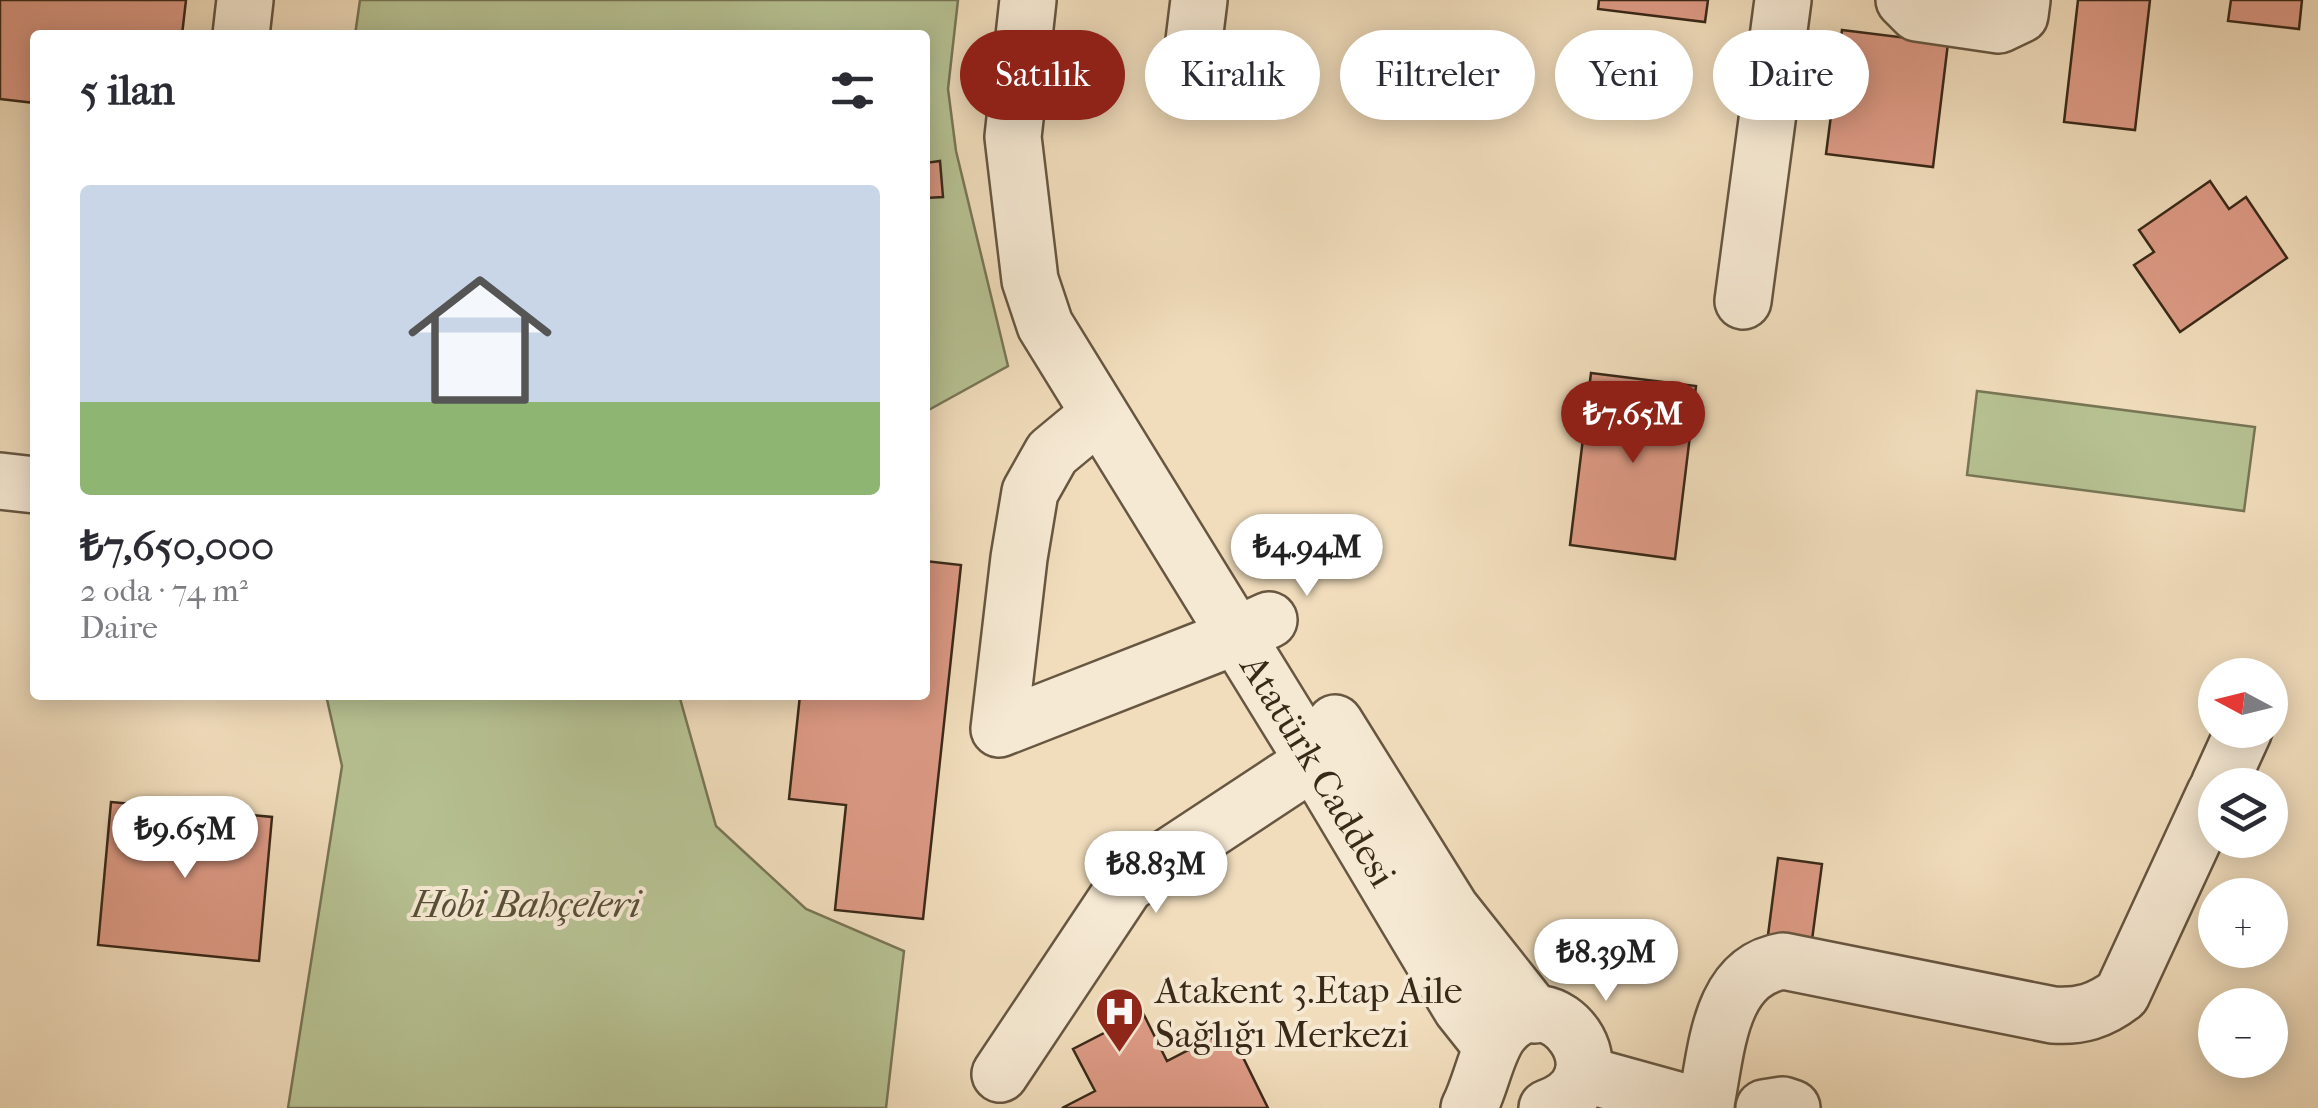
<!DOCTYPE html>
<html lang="tr">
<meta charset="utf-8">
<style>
:root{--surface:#fff;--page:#f2f2f3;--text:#2b2b33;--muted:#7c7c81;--accent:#8f2418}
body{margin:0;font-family:"IM FELL French Canon",serif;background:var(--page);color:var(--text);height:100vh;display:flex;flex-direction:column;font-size:38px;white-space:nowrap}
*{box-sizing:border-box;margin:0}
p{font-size:32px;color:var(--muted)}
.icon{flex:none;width:55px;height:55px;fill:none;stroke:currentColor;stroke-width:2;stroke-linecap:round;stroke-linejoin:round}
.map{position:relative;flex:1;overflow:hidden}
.drawer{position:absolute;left:30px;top:30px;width:900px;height:670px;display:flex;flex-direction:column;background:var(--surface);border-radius:10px;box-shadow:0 5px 25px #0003}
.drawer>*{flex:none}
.top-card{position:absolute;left:960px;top:30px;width:950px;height:90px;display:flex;gap:20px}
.needle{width:65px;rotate:277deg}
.fabs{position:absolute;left:2198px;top:658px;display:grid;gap:20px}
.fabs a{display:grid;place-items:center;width:90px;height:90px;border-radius:50%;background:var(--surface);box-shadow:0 5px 25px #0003;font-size:50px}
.price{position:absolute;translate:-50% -85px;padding:0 22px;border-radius:35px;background:#fff;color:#222;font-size:32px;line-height:65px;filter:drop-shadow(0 2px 5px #0008)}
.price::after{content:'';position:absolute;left:50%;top:60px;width:30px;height:22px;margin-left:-15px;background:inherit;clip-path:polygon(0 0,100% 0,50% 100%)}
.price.current{background:var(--accent);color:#fff}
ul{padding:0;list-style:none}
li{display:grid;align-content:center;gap:20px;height:530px;padding:0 50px}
li span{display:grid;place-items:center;height:310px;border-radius:10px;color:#555}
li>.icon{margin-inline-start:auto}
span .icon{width:180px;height:180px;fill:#fffc;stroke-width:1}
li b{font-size:42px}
h2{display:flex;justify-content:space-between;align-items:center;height:120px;padding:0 50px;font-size:42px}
.tag{padding:0 35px;border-radius:45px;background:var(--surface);box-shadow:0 5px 25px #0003;font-size:35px;line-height:90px}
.tag.current{background:var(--accent);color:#fff}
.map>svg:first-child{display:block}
</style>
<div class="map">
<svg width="2318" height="1108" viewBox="0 0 2318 1108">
<rect width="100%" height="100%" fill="#f1ddbc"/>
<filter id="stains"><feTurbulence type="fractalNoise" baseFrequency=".002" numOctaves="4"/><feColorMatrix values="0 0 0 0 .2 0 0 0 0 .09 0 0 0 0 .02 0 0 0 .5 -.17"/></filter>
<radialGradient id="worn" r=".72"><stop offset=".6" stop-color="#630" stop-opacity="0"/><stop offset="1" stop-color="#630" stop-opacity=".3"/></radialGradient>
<path fill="#b7c293" stroke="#787656" stroke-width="2.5" d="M360 0H958L948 89 956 151 1008 366 925 412V35H355Z
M1977 391 2255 427 2244 511 1967 475Z
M326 695H679L716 826 806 909 904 951 886 1108H288L342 766Z"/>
<path fill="#dd9a85" stroke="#392918" stroke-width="2.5" d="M0 0H186L182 35H35V103L0 99Z
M1599 0H1708L1705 22 1598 9Z
M2078 0H2150L2135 130 2064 122Z
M2231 0H2302L2299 29 2228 21Z
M1842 30 1948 43 1933 167 1826 154Z
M1258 64 1296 68 1290 109 1253 104Z
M940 161 943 197 925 198V163Z
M2210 181 2229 209 2246 197 2287 258 2180 332 2134 265 2154 252 2139 230Z
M1591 373 1696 386 1675 559 1570 545Z
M925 561 961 565 923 919 835 910 846 805 789 799 800 695H925Z
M111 802 272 817 259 961 98 945Z
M1778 858 1822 864 1812 940 1768 935Z
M1143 1013 1167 1061 1229 1029 1268 1108H1062L1095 1091 1073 1049Z"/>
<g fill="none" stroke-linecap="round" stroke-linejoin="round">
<defs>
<g id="minor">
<path id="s1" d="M1028 0 1013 137 1030 280 1045 325 1313 760 1461 1008 1492 1047"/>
<path d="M1904 0 1917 13 1999 25 2020 15 2022 0"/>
<path d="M241 35 245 0"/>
<path d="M1189 81 1199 0"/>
<path d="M1743 301 1783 0"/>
<path d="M1099 414 1052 453 1030 492 1019 558 999 729 1214 645 1269 620"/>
<path d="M0 481 35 485"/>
<path d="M1335 723 1451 909 1535 1015"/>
<path d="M2219 785 2244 730"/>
<path d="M1000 1074 1126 885 1343 742"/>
<path d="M1583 1074 1706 1108"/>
<path d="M1469 1108C1481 1085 1487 1048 1502 1031 1551 972 1632 1078 1547 1108"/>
<path d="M1705 1108C1717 1054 1717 972 1783 961L2053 1015C2080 1017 2100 1011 2122 994L2215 793"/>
<path d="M1764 1108 1783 1105 1792 1108"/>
</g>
</defs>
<use href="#minor" stroke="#675641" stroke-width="60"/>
<use href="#minor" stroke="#f6e9d3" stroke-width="55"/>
</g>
<defs>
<symbol id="hospital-pin" viewBox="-11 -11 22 30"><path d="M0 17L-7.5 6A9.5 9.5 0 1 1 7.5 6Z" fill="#8f2418" stroke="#f6e9d3"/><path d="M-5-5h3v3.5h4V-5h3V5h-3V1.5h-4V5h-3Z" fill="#fff"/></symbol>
</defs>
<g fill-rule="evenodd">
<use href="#hospital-pin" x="1092" y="984" width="55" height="75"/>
</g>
<g text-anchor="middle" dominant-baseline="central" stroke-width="8" stroke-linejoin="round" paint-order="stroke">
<g font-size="38" fill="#392918" stroke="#f6e9d3">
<text stroke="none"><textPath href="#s1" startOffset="852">Atatürk Caddesi</textPath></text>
</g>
<g font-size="38" font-style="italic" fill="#584f37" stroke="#f6e9d3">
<text x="526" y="904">Hobi Bahçeleri</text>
</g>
<g font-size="38" fill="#392918" stroke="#f6e9d3" text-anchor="start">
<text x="1155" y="990">Atakent 3.Etap Aile<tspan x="1155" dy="44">Sağlığı Merkezi</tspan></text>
</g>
</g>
<rect width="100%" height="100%" filter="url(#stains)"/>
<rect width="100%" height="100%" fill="url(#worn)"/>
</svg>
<div class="fabs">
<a><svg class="needle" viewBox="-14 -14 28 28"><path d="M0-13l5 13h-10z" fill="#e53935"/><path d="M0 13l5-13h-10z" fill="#7c7c81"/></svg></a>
<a><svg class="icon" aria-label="layers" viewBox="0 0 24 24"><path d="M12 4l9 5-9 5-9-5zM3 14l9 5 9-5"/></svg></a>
<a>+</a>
<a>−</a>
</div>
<b class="price current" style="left:1633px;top:466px">₺7.65M</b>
<b class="price" style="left:1307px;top:599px">₺4.94M</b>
<b class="price" style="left:185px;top:881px">₺9.65M</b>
<b class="price" style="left:1156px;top:916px">₺8.83M</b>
<b class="price" style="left:1606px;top:1004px">₺8.39M</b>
<div class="top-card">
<a class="tag current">Satılık</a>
<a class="tag">Kiralık</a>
<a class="tag">Filtreler</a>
<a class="tag">Yeni</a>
<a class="tag">Daire</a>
</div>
<section class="drawer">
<h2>5 ilan<svg class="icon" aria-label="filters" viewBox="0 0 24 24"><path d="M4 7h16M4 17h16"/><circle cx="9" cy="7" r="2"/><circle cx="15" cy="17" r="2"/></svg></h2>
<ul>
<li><span style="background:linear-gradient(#c9d6e8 70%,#8fb573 0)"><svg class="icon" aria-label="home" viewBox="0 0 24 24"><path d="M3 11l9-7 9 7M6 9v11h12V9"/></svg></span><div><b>₺7,650,000</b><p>2 oda · 74 m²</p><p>Daire</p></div></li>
</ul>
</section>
</div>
